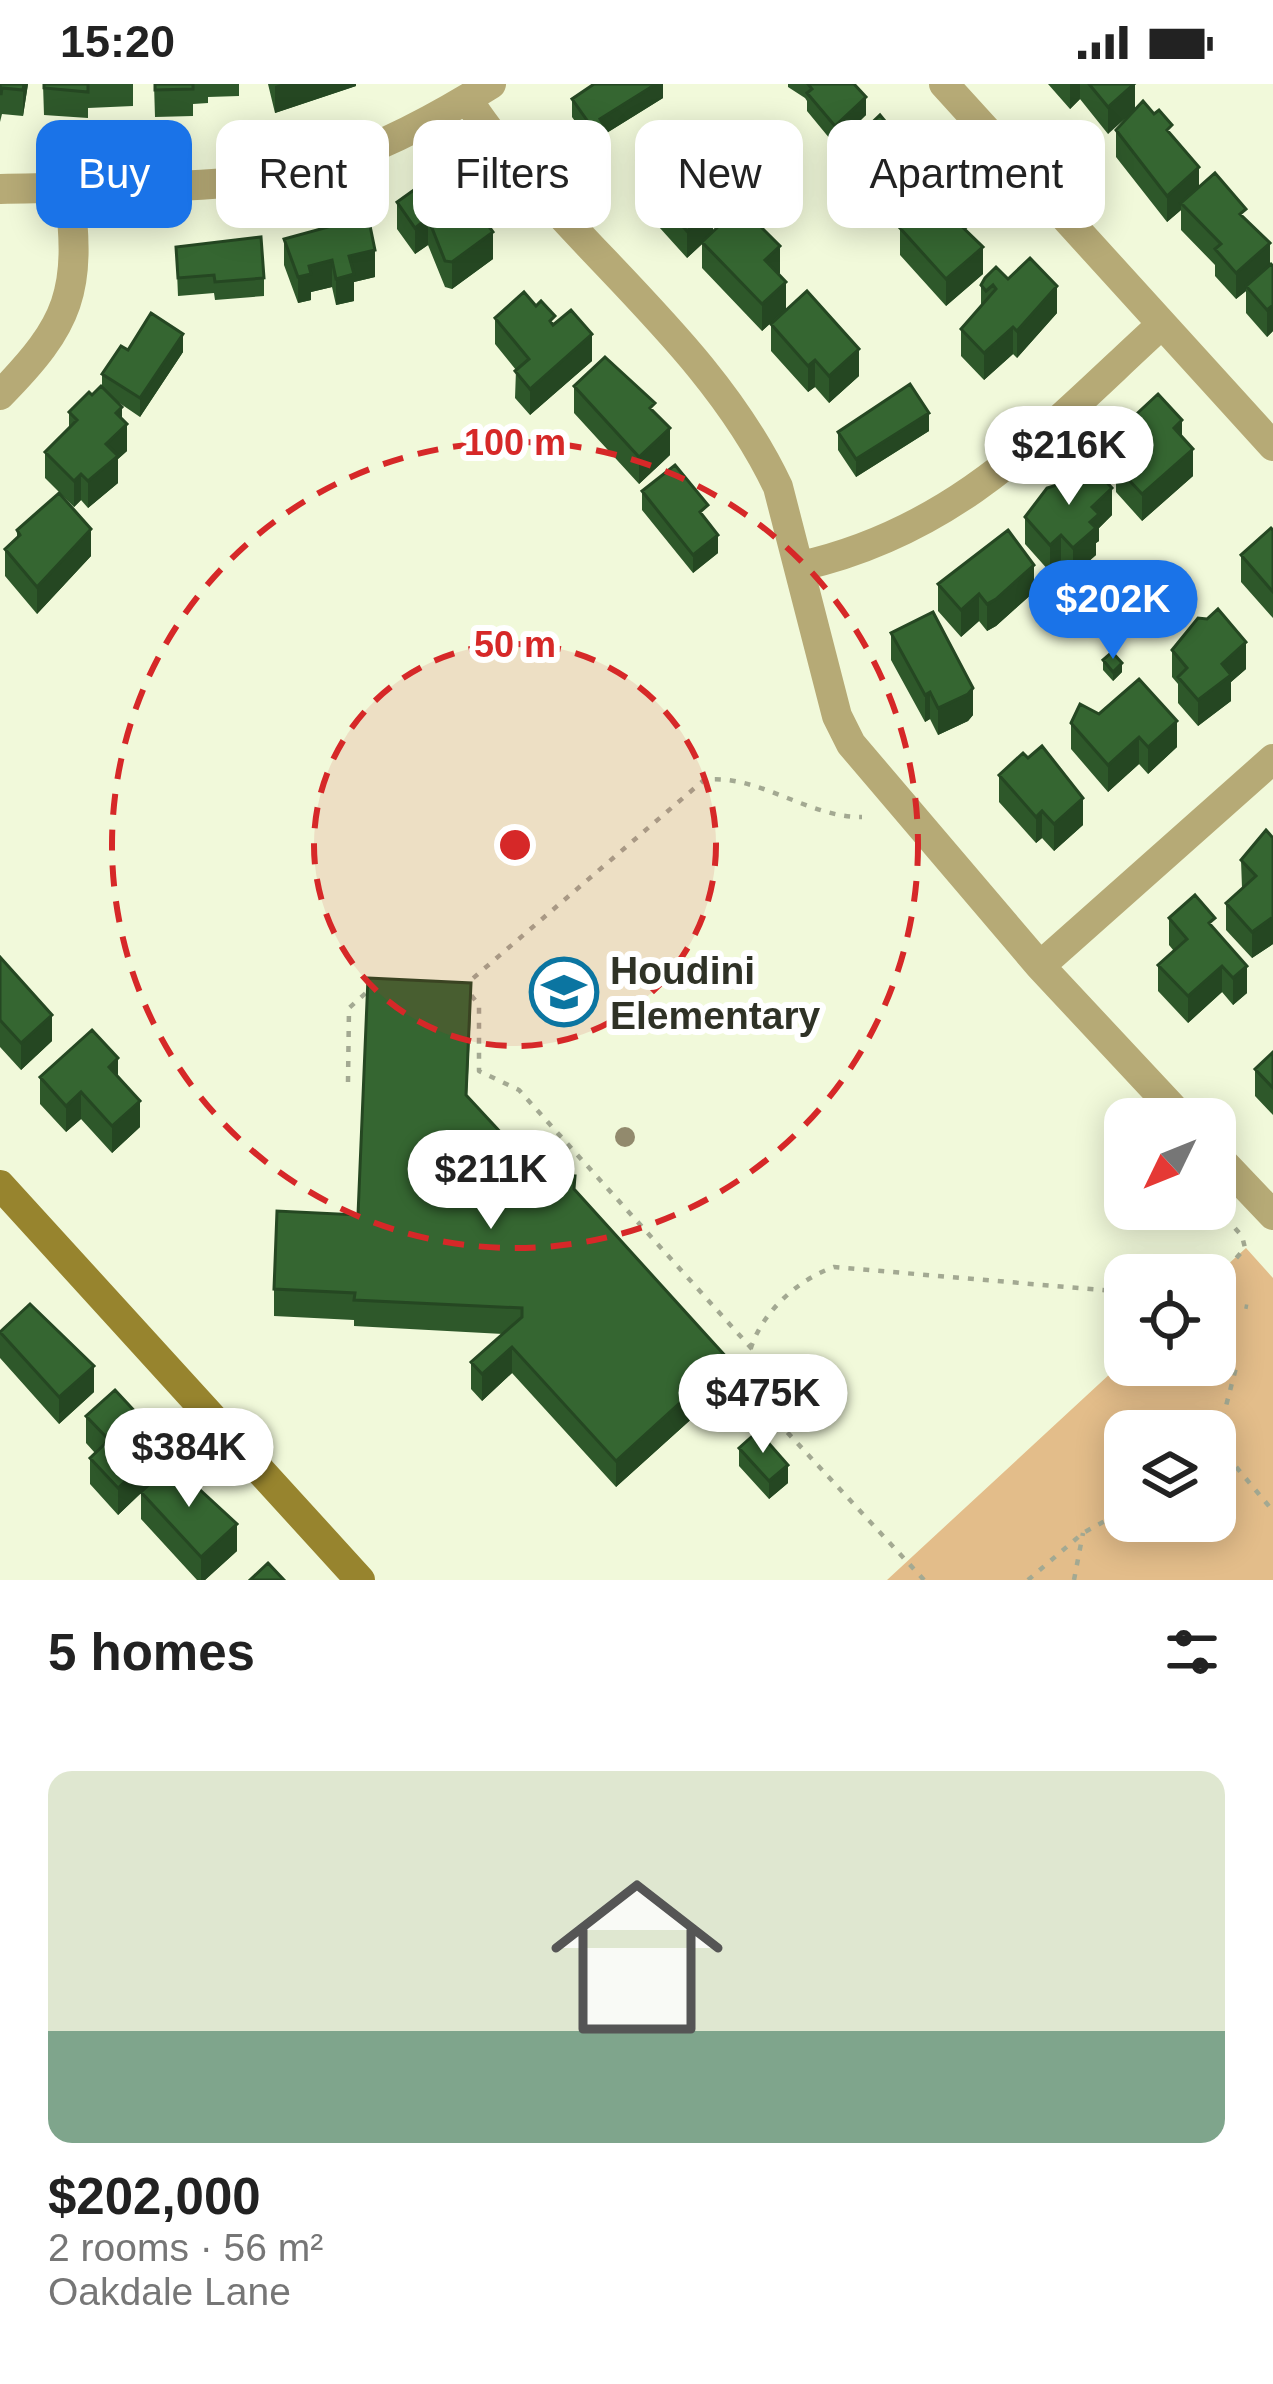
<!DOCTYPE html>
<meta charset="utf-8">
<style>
:root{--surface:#fff;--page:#f6f6f6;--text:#222;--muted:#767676;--accent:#1a73e8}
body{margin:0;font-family:Arial,sans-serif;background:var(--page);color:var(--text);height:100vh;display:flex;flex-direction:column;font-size:45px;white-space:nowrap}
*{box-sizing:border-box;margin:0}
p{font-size:39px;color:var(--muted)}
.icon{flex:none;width:66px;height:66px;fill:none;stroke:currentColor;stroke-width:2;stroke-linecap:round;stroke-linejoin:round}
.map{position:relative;height:1496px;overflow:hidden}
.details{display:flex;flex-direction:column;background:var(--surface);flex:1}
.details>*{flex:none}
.guide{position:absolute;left:36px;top:36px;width:1203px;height:108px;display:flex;gap:24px}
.needle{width:78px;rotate:227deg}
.controls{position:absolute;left:1104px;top:1014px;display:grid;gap:24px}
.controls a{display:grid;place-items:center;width:132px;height:132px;border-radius:24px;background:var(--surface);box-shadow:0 6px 30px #0003;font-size:60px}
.price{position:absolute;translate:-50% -102px;padding:0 27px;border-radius:42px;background:#fff;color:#222;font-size:39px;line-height:78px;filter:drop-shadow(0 3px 6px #0008)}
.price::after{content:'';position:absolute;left:50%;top:72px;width:36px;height:27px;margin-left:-18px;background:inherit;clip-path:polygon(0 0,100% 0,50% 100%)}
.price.active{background:var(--accent);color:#fff}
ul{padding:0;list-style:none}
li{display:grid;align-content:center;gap:24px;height:636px;padding:0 48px}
li span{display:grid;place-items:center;height:372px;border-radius:24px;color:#555}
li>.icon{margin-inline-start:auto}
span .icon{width:216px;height:216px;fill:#fffc;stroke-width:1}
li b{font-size:51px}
h2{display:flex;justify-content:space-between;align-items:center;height:144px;padding:0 48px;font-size:51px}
.tag{padding:0 42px;border-radius:24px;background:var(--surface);box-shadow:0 6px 30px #0003;font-size:42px;line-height:108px}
.tag.active{background:var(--accent);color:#fff}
.status{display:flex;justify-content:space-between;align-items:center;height:84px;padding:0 60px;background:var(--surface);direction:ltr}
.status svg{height:33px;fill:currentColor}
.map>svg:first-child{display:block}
</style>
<div class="status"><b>15:20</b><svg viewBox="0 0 49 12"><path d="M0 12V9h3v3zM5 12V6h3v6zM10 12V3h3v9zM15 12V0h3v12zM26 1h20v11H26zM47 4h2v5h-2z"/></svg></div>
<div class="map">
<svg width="1273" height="1496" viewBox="0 0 1273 1496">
<rect width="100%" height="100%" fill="#f1f9da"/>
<path fill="#e3bd8a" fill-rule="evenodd" d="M1246 1164 1273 1194V1496H887L1125 1276V1281H1215V1192ZM1125 1347H1215V1437H1125Z"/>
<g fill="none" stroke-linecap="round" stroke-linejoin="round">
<path stroke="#a3a992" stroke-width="4.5" stroke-dasharray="6 9" stroke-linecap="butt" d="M348 998 349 924 368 907
M1215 1122 1242 1152 1245 1164 1215 1199
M1215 1217 1248 1223
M752 1265 519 1006 479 987V921L464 902 704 696C757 689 809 734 862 733
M1217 1360 1273 1427
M1215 1364 1237 1280
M1215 1386 1238 1388
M924 1496 750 1308C734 1254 787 1199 834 1183L1125 1208
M1028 1496 1083 1449 1125 1426
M1074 1496 1083 1449"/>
<path stroke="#b6aa76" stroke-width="30" d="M944 0 1273 362
M467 15C558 153 707 252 778 403L837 632 851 660 1040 882 1183 1035
M0 105C103 101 214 110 315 84 376 67 437 34 491 0
M0 311C70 240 82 207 69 106
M801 482C960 446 1047 345 1162 240
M1040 882 1273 675
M1215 1070 1273 1131"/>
<path stroke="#97842e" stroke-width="30" d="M0 1101 360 1496"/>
</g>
<circle fill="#928a6d" cx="625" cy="1053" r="10"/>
<path fill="#2e582a" d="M0 0H28L23 32 2 30 0 38Z
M43 0H133V22L88 24V34L44 31Z
M154 0H239V12L208 13V19L193 20V32L155 33Z
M268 0H356V2L275 29Z
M663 0V14L605 50V61L596 67 572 33V15Z
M788 0H854L866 31 835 61 807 27V17L805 14 788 3Z
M1048 0H1135L1108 50 1080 15 1070 25Z
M1116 46 1172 51 1199 103 1246 136 1270 181 1273 182V247L1267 253 1246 229V207L1236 215 1215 192V181L1181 146V126L1167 138 1116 73Z
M858 52 925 104 894 134 855 93V75L859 71Z
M637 76 732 126 713 140V147L780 189 779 190 786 225 762 247 702 184V160L687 174 650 133V117L637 103Z
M922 108 971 141 965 145 983 190 946 222 900 171V144L922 124Z
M397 118 441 120 493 175 452 205 445 203 428 161 415 170 397 145Z
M284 155 375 193 354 198V217L336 221 332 203 311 208V216L298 219 284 181Z
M176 163 264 194V212L215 216 214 209 178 212Z
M1008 195 1057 229 1017 274 1013 270 984 296 961 272V245L981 222V201Z
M536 222 592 277 530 331 515 314 516 286 495 260V234Z
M771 240 859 292 829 319 815 303 808 308 771 267Z
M128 266 183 268 140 333 115 316 122 335 127 367 118 375V399L88 424 81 416 74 423 45 394V368L69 345V328L102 303V290Z
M574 302 655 328 670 371 639 400 574 329Z
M1129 337 1182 354 1193 392 1142 437 1116 408V382L1132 367 1129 364Z
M929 347 856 393 838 366V348Z
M642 407 708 437 718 469 693 489 642 426Z
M1112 431 1099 444V457L1096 459V471L1073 491 1061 478 1050 488 1025 460V433Z
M17 446 91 472 37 530 5 492V465L17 454Z
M1273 446V534L1241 498V471Z
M938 500 1034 508 996 542 987 547 979 537 961 553 938 527Z
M891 549 973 631 968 637 938 651 930 635 925 638 891 576Z
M1172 566 1246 585 1231 598V617L1198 642 1178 619V600L1172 593Z
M1103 576 1122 588 1113 597 1103 586Z
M1099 630 1177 663 1148 690 1139 680 1108 708 1071 665V639Z
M999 691 1083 741 1054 767 1042 754 1036 759 999 718Z
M1273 754V860L1252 874 1226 846V819L1242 804 1241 776Z
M1169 834 1215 846 1247 909 1233 921 1222 908 1188 939 1158 907V881L1174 867 1169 861Z
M0 873 52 957 21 986 0 963Z
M471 926 467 1013 540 1091 575 1106 728 1302 616 1403 512 1289 482 1317 471 1305V1278L503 1250 354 1242V1236L274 1232V1205L358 1131Z
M1273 968V1031L1255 1012V985Z
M40 993H118L140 1043 112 1069 81 1035 66 1048 40 1020Z
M0 1247 94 1308 59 1340 0 1274Z
M86 1332 153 1357 160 1390 237 1467 205 1496H197L141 1435V1409L118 1431 90 1400V1374L95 1369 86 1359Z
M739 1364 788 1399 769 1415 739 1382Z"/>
<path fill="#254722" d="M24 0H28L23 32V6Z
M281 0H356V2L275 29V2Z
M656 0H663V14L605 50V61L596 67V49L600 35Z
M1070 0H1080V15L1070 25Z
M1135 0V26L1108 50V23Z
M866 13V31L835 61V42Z
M1199 83V110L1181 119V126L1167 138V112Z
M925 86V104L894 134V116Z
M732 99V126L713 140V150L687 174V147L708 117Z
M971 114V141L951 158V132Z
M428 134V161L415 170V144Z
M493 148V175L452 205V178Z
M1270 159V185L1246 202V207L1236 215V189Z
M780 162V189L765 203V176Z
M983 163V190L946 222V195Z
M375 166V193L354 198V217L336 221V195L349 172Z
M332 176V203L311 208V216L298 219V193L309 182Z
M786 198V225L762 247V220Z
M1057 202V229L1017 274V247Z
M1273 221V247L1267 253V226Z
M1013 243V270L984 296V269Z
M183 250V268L140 333V314Z
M592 250V277L530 331V305Z
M859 265V292L829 319V292Z
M815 276V303L808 308V282Z
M122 323V344L127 340V367L118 375V399L88 424V397L106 360 116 329Z
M929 329V347L856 393V375Z
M1182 336V363L1174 344Z
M670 344V371L639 400V373Z
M1193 365V392L1142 437V410Z
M81 390V416L74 423V397Z
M1112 404V431L1099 444V457L1096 459V471L1073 491V464L1092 423Z
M91 445V472L37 530V503Z
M718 451V469L693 489V471Z
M1061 451V478L1050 488V461Z
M1034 481V508L996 542 987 547V520Z
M979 510V537L961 553V526Z
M1246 558V585L1231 598V617L1198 642V616L1222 580Z
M1122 579V588L1113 597V588Z
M973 604V631L968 637 938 651V624Z
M930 608V635L925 638V611Z
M1177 637V663L1148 690V663Z
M1139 653V680L1108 708V681Z
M1083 714V741L1054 767V740Z
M1042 727V754L1036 759V733Z
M1273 833V860L1252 874V848Z
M1222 882V908L1188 939V912Z
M1247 882V909L1233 921V894Z
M52 931V957L21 986V959Z
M118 974V1001L109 983Z
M81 1008V1035L66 1048V1022Z
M140 1017V1043L112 1069V1042Z
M512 1263V1289L482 1317V1290Z
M728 1275V1302L616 1403V1377Z
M94 1282V1308L59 1340V1313Z
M153 1347V1371L160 1365V1391L118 1431V1404L148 1352Z
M788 1381V1399L769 1415V1397Z
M237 1440V1467L205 1496H201V1473Z"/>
<path fill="#356631" stroke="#254722" stroke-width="3" d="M0 0H24L23 6 2 4 1 11Z
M44 0H88V8L44 4Z
M155 0H193V5L155 6Z
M594 0H656L600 35 605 43 596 49 572 15Z
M808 0H854L866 13 835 42 807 9 812 5Z
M1089 0H1134L1108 23Z
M1143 17 1154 30 1159 26 1172 41 1167 46 1199 83 1167 112 1116 46Z
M880 31 925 86 894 116 855 75 868 62 858 52Z
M669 48 705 88 714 80 732 99 708 117 713 123 687 147 650 106 658 99 637 76Z
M945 87 971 114 951 132 983 163 946 195 900 144 930 116 922 108Z
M1215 89 1246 125 1240 130 1270 159 1236 189 1215 165 1221 160 1181 119Z
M425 98 441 120 462 105 493 148 452 178 445 177 428 134 415 144 397 118Z
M740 122 780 162 765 176 786 198 762 220 702 158Z
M368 132 375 166 349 172 354 190 336 195 332 176 309 182 311 190 298 193 284 155Z
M261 153 264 194 215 198 214 191 178 194 176 163Z
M1030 174 1057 202 1017 247 1013 243 984 269 961 245 996 205 993 201 986 207 981 201 985 194 996 183 1008 195Z
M1271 180 1273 182V221L1267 226 1246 202Z
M807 207 859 265 829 292 815 276 808 282 771 240Z
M524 208 536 222 541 217 555 232 550 237 553 241 571 226 592 250 530 305 515 287 529 275 495 234Z
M151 229 183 250 140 314 102 290 121 262 128 266Z
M605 273 655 319 650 324 670 344 639 373 574 302Z
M910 300 929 329 856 375 838 348Z
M101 302 122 323 116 329 127 340 106 360 118 372 88 397 81 390 74 397 45 368 77 336 69 328 89 308 92 311Z
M1158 310 1182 336 1174 344 1193 365 1142 410 1116 382 1145 355 1129 337Z
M1089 379 1112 404 1092 423 1099 430 1090 438 1096 444 1073 464 1061 451 1050 461 1025 433 1047 404 1070 397Z
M675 381 708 421 700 428 718 451 693 471 642 407Z
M59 409 91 445 37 503 5 465 20 451 17 446Z
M1271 444 1273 446V508L1241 471Z
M1008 446 1034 481 996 515 987 520 979 510 961 526 938 500Z
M1218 525 1246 558 1222 580 1231 591 1198 616 1178 593 1187 584 1172 566 1198 534 1207 535Z
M933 528 973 604 968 610 938 624 930 608 925 611 891 549Z
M1112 568 1122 579 1113 588 1103 576Z
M1139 595 1177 637 1148 663 1139 653 1108 681 1071 639 1080 620 1099 630Z
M1042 662 1083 714 1054 740 1042 727 1036 733 999 691 1023 669 1028 674Z
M1266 746 1273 754V833L1252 848 1226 819 1256 792 1241 776Z
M1195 811 1215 834 1209 839 1247 882 1233 894 1222 882 1188 912 1158 881 1187 855 1169 834Z
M0 873 52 931 21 959 0 936Z
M368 894 471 899 466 1011 540 1091 575 1092 574 1105 728 1275 616 1377 512 1263 482 1290 471 1278 522 1233V1224L354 1216 355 1209 274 1205 277 1127 358 1131Z
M92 946 118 974 109 983 140 1017 112 1042 81 1008 66 1022 40 993Z
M1273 968V1004L1255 985Z
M30 1220 94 1282 59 1313 0 1248Z
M115 1306 153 1347 148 1352 160 1365 118 1404 90 1374 109 1356 86 1332Z
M758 1347 788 1381 769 1397 739 1364Z
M172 1380 237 1440 201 1473 141 1408Z
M268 1479 284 1496H250Z"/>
<circle cx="515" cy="761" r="201" fill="#d62828" fill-opacity=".12"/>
<g fill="none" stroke="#d62828" stroke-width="6" stroke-dasharray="21 15">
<circle cx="515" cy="761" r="201"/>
<circle cx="515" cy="761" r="403"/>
</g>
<defs>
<symbol id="school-ring" viewBox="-11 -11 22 22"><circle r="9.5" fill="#fff" stroke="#0b75a1" stroke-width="1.5"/><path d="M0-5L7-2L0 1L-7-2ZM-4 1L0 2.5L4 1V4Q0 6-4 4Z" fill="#0b75a1"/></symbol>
</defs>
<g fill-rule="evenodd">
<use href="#school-ring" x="526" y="870" width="76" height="76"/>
</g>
<g text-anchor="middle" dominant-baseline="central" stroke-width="12" stroke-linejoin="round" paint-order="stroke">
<g font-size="39" font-weight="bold" fill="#2f3226" stroke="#fff" text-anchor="start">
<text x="610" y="886">Houdini<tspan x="610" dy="45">Elementary</tspan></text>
</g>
</g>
<circle cx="515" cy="761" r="18" fill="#d62828" stroke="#fff" stroke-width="6"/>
<g font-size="36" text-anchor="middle" font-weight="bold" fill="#d62828" stroke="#fff" stroke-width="12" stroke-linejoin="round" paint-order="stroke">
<text x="515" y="371">100 m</text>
<text x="515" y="573">50 m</text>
</g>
</svg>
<div class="controls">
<a><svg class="needle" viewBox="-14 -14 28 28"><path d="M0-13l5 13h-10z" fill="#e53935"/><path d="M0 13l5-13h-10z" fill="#767676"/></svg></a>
<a><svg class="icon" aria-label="locate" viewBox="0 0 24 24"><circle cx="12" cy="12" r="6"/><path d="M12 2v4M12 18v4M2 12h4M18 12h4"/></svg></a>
<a><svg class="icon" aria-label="layers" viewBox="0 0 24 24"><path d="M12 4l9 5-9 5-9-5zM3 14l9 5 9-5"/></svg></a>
</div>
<b class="price" style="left:1069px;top:424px">$216K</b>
<b class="price active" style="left:1113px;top:578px">$202K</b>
<b class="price" style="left:491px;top:1148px">$211K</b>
<b class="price" style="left:763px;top:1372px">$475K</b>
<b class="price" style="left:189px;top:1426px">$384K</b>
<div class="guide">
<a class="tag active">Buy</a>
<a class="tag">Rent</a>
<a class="tag">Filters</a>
<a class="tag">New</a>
<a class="tag">Apartment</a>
</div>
</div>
<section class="details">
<h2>5 homes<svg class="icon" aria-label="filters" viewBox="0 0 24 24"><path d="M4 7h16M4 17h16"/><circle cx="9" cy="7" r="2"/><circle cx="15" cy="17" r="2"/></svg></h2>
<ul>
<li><span style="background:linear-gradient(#dfe7d0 70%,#7fa58c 0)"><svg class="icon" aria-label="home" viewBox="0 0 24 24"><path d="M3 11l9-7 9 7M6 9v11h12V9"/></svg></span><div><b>$202,000</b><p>2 rooms · 56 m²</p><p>Oakdale Lane</p></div></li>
</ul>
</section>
